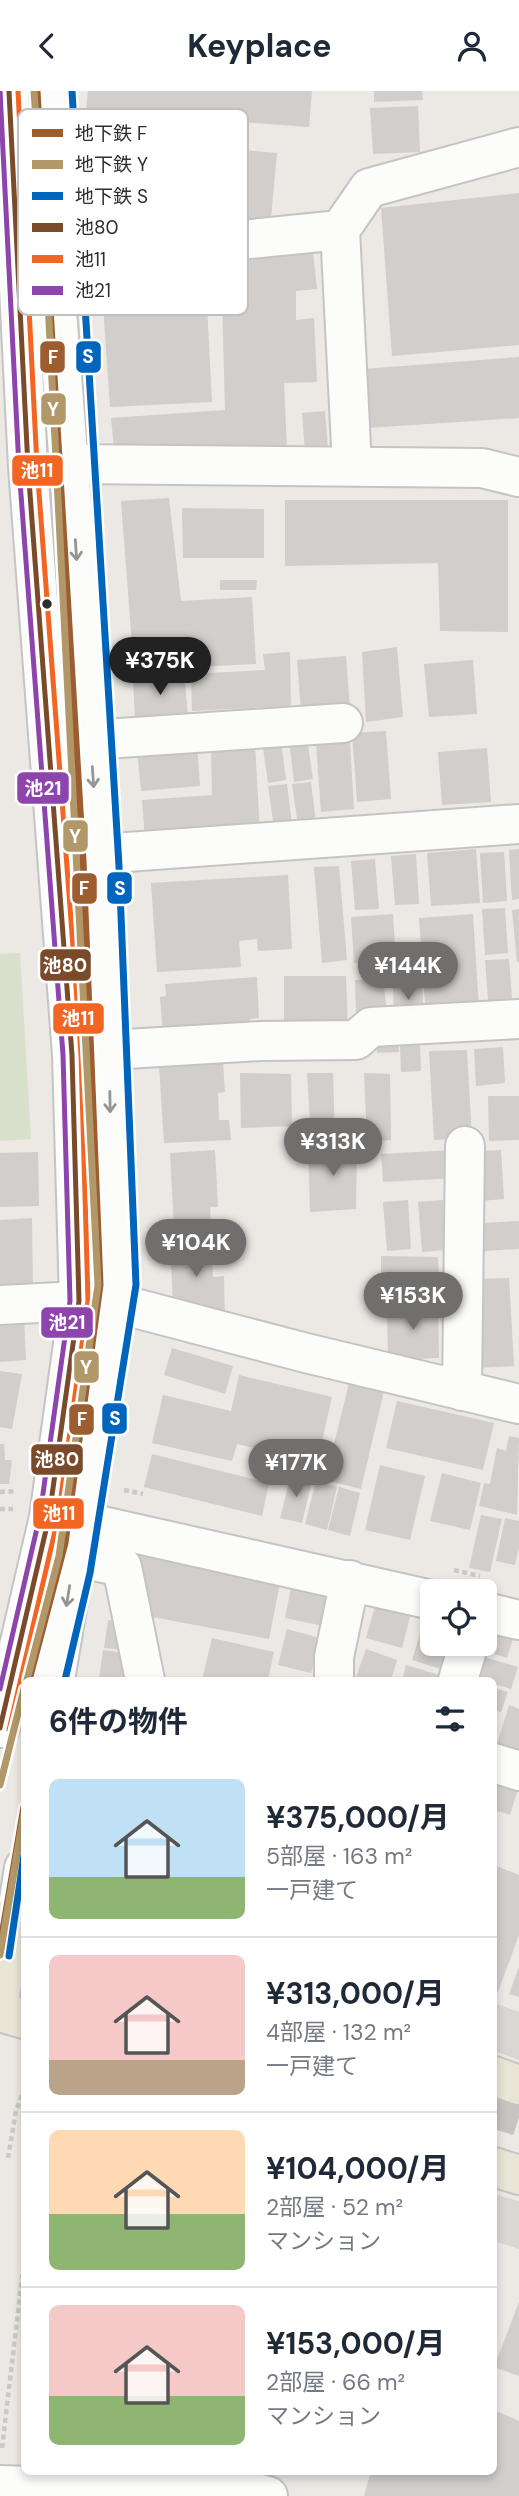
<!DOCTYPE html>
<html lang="ja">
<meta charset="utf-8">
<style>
:root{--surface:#fff;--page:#f2f2f3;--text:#1f2937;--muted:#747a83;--line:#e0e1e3;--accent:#706f6e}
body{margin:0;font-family:"DM Sans","Noto Sans JP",sans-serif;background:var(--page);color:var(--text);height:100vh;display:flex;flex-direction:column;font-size:26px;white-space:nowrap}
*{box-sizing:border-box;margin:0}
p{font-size:23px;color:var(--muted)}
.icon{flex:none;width:38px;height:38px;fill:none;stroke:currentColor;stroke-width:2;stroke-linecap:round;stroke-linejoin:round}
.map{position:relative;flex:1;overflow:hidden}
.side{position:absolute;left:21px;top:1586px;width:476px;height:798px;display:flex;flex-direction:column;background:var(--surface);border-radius:10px;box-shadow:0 4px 10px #0003}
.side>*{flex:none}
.tools{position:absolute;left:420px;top:1488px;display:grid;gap:14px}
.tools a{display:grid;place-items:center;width:77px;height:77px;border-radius:10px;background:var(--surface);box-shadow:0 4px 10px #0003;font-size:35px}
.price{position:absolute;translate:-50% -60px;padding:0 16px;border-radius:24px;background:var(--accent);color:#fff;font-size:23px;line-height:46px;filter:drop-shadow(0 2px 4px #0008)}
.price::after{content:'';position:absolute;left:50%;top:42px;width:21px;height:16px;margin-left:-10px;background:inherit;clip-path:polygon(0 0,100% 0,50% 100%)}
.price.active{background:#222;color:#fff}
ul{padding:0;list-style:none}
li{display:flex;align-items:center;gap:21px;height:175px;padding:0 28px}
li+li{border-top:2px solid var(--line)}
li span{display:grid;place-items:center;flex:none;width:196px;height:140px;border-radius:10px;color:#555}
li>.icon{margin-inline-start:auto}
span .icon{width:84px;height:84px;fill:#fffc;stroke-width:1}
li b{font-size:30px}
h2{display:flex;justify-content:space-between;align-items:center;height:84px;padding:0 28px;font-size:30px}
header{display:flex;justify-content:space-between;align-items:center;height:91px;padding:0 28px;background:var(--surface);font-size:32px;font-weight:700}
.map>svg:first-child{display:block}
</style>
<header><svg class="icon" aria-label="back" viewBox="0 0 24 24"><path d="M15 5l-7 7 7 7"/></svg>Keyplace<svg class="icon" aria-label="person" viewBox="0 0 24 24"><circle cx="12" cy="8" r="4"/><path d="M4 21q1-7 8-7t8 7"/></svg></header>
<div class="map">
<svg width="519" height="2405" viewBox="0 0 519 2405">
<rect width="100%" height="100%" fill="#ece8e4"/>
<path fill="#d8e0cc" d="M20 862 31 1048 0 1050V863Z"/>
<path fill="#dad6d2" d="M494 1912 519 1921V1969L494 1960Z
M494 2103 519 2110V2158L494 2150Z"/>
<path fill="#d1cecb" d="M88 0H312L309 36 86 20Z
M374 0H422L423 9 374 11Z
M418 15 420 61 373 63 370 17Z
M231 58 277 62 270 138 225 135Z
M519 102V254L392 265 381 117Z
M313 161 317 198 296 200V229L314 227 317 291 284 292 287 359 115 367 111 327 225 319 221 169Z
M205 174 212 311 110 316 101 184Z
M519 266V327L368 337 363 278Z
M325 320 328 359 305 361 302 322Z
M169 407 181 510 252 506 256 573 134 579 121 410Z
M285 409H508V541L440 540 438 472 285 475Z
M182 417 264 418V467H183Z
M220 489H257L256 499H220Z
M397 556 403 626 366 631 362 561Z
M290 561 291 615 192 620 191 583 265 579 263 563Z
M346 565 350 618 301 621 297 569Z
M473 569 477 623 429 626 424 573Z
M184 582 188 625 135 631 133 586Z
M386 640 391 708 357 711 352 642Z
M307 647 313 688 294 691 289 649Z
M281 648 286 689 268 692 262 650Z
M350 650 354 718 321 721 316 652Z
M197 654 200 695 141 700 137 659Z
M255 654 260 743 145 748 142 709 212 704 211 657Z
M487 657 491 711 442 714 438 661Z
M311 691 316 732 298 735 292 693Z
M287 693 292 734 274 737 268 695Z
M476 758 480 812 431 815 427 762Z
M519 758V808L512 809 509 759Z
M504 761 507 810 483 812 480 762Z
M416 763 419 813 395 814 391 765Z
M375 768 379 818 355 819 351 770Z
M339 775 347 869 322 872 314 776Z
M288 784 292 858 258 860 257 848 239 850 241 876 157 881 151 792Z
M505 817 508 862 485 864 482 818Z
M519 818V871H517L512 819Z
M393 823 396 871 354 872 351 826Z
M473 823 479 917 426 926 419 827Z
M509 868 513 920 489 922 485 869Z
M284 885H346L348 938 284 939Z
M257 886 259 927 250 928 251 937 163 944 160 906 166 905 165 893Z
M383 887 387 923 356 926 355 889Z
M422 892 424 928 394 930 393 893Z
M398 950 399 961 377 962 376 951Z
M420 954 421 980 401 981 400 955Z
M503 956 505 992 476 995 474 958Z
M467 959 472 1047 434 1049 429 960Z
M223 971 225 1001 218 1002 219 1029H229L231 1049 164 1052 159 975Z
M240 982 291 983 292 1035 241 1037Z
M307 982H333L335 1048 311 1049Z
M364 982 390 983 391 1049 367 1051Z
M488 1005H519V1049L489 1050Z
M357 1055 356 1118 310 1121 308 1056Z
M215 1059 218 1116H210L211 1135 174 1137 170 1062Z
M454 1059 456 1087 383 1091 381 1063Z
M501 1059 504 1108 480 1110 476 1060Z
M38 1061 39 1115 0 1116V1062Z
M408 1109 411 1158 387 1160 383 1111Z
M443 1109 446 1159 422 1161 418 1111Z
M32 1127 33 1202 0 1205V1129Z
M519 1130V1158L484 1160 483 1132Z
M210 1145 213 1186 224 1185 225 1233 173 1216 170 1148Z
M381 1165 438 1166 439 1184 408 1207 381 1208Z
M509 1187 514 1275 476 1277 471 1188Z
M387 1214 438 1215 439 1267 388 1269Z
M24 1227 26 1269 0 1271V1229Z
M172 1257 233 1275 225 1303 164 1284Z
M0 1280 22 1283 12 1338 0 1336Z
M239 1284 332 1306 317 1372 296 1367 293 1378 276 1375 279 1363 237 1353 232 1370 152 1352 163 1304 231 1320Z
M349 1292 384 1300 361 1398 325 1389Z
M397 1310 494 1332 483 1379 386 1357Z
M509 1345 519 1347 517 1424 479 1415 484 1392 490 1393 497 1357 506 1360Z
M0 1353H4L5 1369H12L9 1393H0Z
M152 1363 269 1392 262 1425 144 1396Z
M380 1374 425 1385 410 1449 365 1439Z
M442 1382 481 1392 470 1439 430 1430Z
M291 1384 312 1390 302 1432 280 1427Z
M316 1390 337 1396 327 1439 305 1433Z
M339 1396 360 1402 350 1445 328 1439Z
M481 1424 502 1428 490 1481 469 1477Z
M505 1427 519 1430V1456L515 1474 496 1470Z
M134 1450 282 1482 269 1548 142 1524Z
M292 1492 330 1500 323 1535 285 1527Z
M377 1508 412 1518 402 1557 366 1547Z
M428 1517 432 1518V1552H455L447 1580 412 1569Z
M108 1529 121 1530 124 1559 104 1557Z
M489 1530 516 1538 507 1567 480 1558Z
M287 1538 320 1547 311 1582 278 1574Z
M212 1547 274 1561 268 1589H202Z
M366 1558 397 1569 391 1589H355Z
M103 1559 125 1562 128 1589 99 1588Z
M474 1563 518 1576 511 1598 494 1593V1589H481L467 1585Z
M406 1574 453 1588V1589H402Z
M494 1597 508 1601 501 1621 494 1619Z
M509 1614 519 1618V1667L495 1659Z
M500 1682 519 1695 510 1724 494 1719V1702Z
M494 1774 519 1784V1844L498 1901 494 1900Z
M519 1876V1906L509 1903Z
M519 2211V2285L494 2276Z
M494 2319 519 2330V2405H364L371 2380H494Z"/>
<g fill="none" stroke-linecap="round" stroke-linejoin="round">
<path stroke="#c6c3c0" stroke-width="38" stroke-dasharray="38 19" stroke-linecap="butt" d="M494 2018 519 2026"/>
<defs>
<path id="minor" d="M52 0 53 168 99 763 109 959 112 1211 85 1409 55 1589
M53 168 340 139
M69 373 482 377 519 386
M352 374 340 139 369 97 519 56
M90 649 343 632
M99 763 519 733
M109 959 261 950 356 949 371 936 519 928
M0 1214 79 1210 112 1211 306 1262 519 1313
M462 1300 465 1055
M80 1430 432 1509
M75 1466 122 1476 145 1589
M485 1521 519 1529
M334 1589V1566L350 1489
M458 1589 469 1552
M0 1637 49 1426 79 1210 72 964 28 376 9 0
M494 1672 519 1680
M17 1821 24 1777
M0 2394 257 2402 268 2405"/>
<path id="major" d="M0 1904 17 1821
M0 1921 24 1928
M494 1985 519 1994
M494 2076 519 2084"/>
</defs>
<use href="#minor" stroke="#c5c4c5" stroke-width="42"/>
<use href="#major" stroke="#c6c5c4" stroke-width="42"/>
<path stroke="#c9c9c8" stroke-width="4.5" stroke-dasharray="5 3.5" stroke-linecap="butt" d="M124 1399 143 1403
M0 1401 17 1400
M0 1418H13
M454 1479 480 1485
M8 2067 16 2020 24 1998
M2 2357 24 2170"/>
<use href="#minor" stroke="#fcfcfb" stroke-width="38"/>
<use href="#major" stroke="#e8e4d6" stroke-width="38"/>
<defs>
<path id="bus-1" d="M0 1637 49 1426 79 1210 72 964 28 376 9 0"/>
<path id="bus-2" d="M9 1639 58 1427 88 1210 81 963 37 375 18 0"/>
<path id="bus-3" d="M0 1598 40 1424 70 1210 63 964 19 377 0 0
M0 1857 15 1775"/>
</defs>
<use href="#bus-1" stroke="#fff" stroke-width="10"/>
<use href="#bus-2" stroke="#fff" stroke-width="10"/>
<use href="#bus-3" stroke="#fff" stroke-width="10"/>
<use href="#bus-1" stroke="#7a4b2a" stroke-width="5"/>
<use href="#bus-2" stroke="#f26522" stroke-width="5"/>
<use href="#bus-3" stroke="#8e44ad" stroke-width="5"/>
<defs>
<path id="metro-1" d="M29 1589 65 1452 100 1194 83 769 37 0
M0 1856 24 1716"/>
<path id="metro-2" d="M27 1589 59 1465 98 1194 46 172 34 0
M0 1694 24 1598
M0 1864 24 1722"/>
<path id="metro-3" d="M65 1589 90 1482 136 1194 119 775 72 0
M9 1865 24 1764"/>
</defs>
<use href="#metro-1" stroke="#fff" stroke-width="12"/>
<use href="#metro-2" stroke="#fff" stroke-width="12"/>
<use href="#metro-3" stroke="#fff" stroke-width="12"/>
<use href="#metro-1" stroke="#9c5e31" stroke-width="7"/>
<use href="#metro-2" stroke="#b29869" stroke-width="7"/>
<use href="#metro-3" stroke="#0065bd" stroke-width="7"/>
</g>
<defs><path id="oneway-shaft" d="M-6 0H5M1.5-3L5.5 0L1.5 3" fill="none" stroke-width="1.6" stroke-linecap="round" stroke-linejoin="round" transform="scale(1.75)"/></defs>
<g stroke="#959594">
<use href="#oneway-shaft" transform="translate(76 459) rotate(86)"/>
<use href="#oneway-shaft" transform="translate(93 686) rotate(86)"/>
<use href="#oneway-shaft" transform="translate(110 1011) rotate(89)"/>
<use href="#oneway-shaft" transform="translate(68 1505) rotate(99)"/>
</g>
<circle fill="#2e2e2e" stroke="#fff" stroke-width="2.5" cx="47" cy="513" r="6"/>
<rect x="18" y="18" width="230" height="206" rx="10" fill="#fff" stroke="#c0c0c0" stroke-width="2"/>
<rect x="32" y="38" width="31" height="8" fill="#9c5e31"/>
<rect x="32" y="69" width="31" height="9" fill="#b29869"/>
<rect x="32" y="101" width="31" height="8" fill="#0065bd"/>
<rect x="32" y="132" width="31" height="9" fill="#7a4b2a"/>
<rect x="32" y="164" width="31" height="8" fill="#f26522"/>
<rect x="32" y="195" width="31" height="9" fill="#8e44ad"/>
<g font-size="19" fill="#2e2e2e">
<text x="75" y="49">地下鉄 F</text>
<text x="75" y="80">地下鉄 Y</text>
<text x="75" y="112">地下鉄 S</text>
<text x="75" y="143">池80</text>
<text x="75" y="175">池11</text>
<text x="75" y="206">池21</text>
</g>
<g stroke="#fff" stroke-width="2.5">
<rect x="75" y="249" width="27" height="34" rx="7" fill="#0065bd"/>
<rect x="39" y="249" width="27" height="34" rx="7" fill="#9c5e31"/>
<rect x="40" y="301" width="27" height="34" rx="7" fill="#b29869"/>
<rect x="11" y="363" width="53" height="33" rx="7" fill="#f26522"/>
<rect x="16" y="680" width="54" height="34" rx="7" fill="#8e44ad"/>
<rect x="62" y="728" width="27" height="34" rx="7" fill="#b29869"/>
<rect x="106" y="780" width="27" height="34" rx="7" fill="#0065bd"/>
<rect x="71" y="781" width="27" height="33" rx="7" fill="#9c5e31"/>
<rect x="39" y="857" width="53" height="34" rx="7" fill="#7a4b2a"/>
<rect x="52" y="911" width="53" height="33" rx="7" fill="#f26522"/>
<rect x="40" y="1215" width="54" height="33" rx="7" fill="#8e44ad"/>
<rect x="73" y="1259" width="27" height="34" rx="7" fill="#b29869"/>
<rect x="101" y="1311" width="27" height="33" rx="7" fill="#0065bd"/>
<rect x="68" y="1312" width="27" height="33" rx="7" fill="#9c5e31"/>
<rect x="30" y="1352" width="54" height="33" rx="7" fill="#7a4b2a"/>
<rect x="32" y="1406" width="53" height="33" rx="7" fill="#f26522"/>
</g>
<g font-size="19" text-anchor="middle" font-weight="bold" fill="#fff">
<text x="88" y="272">S</text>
<text x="53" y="273">F</text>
<text x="53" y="325">Y</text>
<text x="37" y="386">池11</text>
<text x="43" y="704">池21</text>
<text x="75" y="752">Y</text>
<text x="120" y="804">S</text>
<text x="84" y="804">F</text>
<text x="65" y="881">池80</text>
<text x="78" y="934">池11</text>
<text x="67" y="1238">池21</text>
<text x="86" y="1283">Y</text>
<text x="115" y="1334">S</text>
<text x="82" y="1335">F</text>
<text x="57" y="1375">池80</text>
<text x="59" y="1429">池11</text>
</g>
</svg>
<div class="tools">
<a><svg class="icon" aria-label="locate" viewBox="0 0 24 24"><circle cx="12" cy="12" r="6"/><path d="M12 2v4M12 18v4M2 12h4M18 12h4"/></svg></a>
</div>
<b class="price active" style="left:160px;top:606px">¥375K</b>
<b class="price" style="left:408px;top:911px">¥144K</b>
<b class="price" style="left:333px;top:1087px">¥313K</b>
<b class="price" style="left:196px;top:1188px">¥104K</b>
<b class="price" style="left:413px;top:1241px">¥153K</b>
<b class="price" style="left:296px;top:1408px">¥177K</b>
<section class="side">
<h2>6件の物件<svg class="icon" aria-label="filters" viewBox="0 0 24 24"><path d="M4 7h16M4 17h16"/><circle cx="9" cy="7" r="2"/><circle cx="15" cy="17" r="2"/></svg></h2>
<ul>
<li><span style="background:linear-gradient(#bfe0f5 70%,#8fb573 0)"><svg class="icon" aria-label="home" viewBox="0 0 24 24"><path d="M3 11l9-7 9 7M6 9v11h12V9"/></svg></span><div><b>¥375,000/月</b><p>5部屋 · 163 m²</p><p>一戸建て</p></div></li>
<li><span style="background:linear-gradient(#f6c9c9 75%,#b9a48a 0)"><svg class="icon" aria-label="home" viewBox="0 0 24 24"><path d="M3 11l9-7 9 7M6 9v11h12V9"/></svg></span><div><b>¥313,000/月</b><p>4部屋 · 132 m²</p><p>一戸建て</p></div></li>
<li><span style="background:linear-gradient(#ffd9b3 60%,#8fb573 0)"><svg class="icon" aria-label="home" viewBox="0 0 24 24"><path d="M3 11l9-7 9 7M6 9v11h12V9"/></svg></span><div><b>¥104,000/月</b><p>2部屋 · 52 m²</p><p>マンション</p></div></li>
<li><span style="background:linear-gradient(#f6c9c9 65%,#8fb573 0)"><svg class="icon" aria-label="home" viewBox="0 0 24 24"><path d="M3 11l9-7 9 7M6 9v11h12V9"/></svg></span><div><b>¥153,000/月</b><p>2部屋 · 66 m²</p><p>マンション</p></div></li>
</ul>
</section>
</div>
